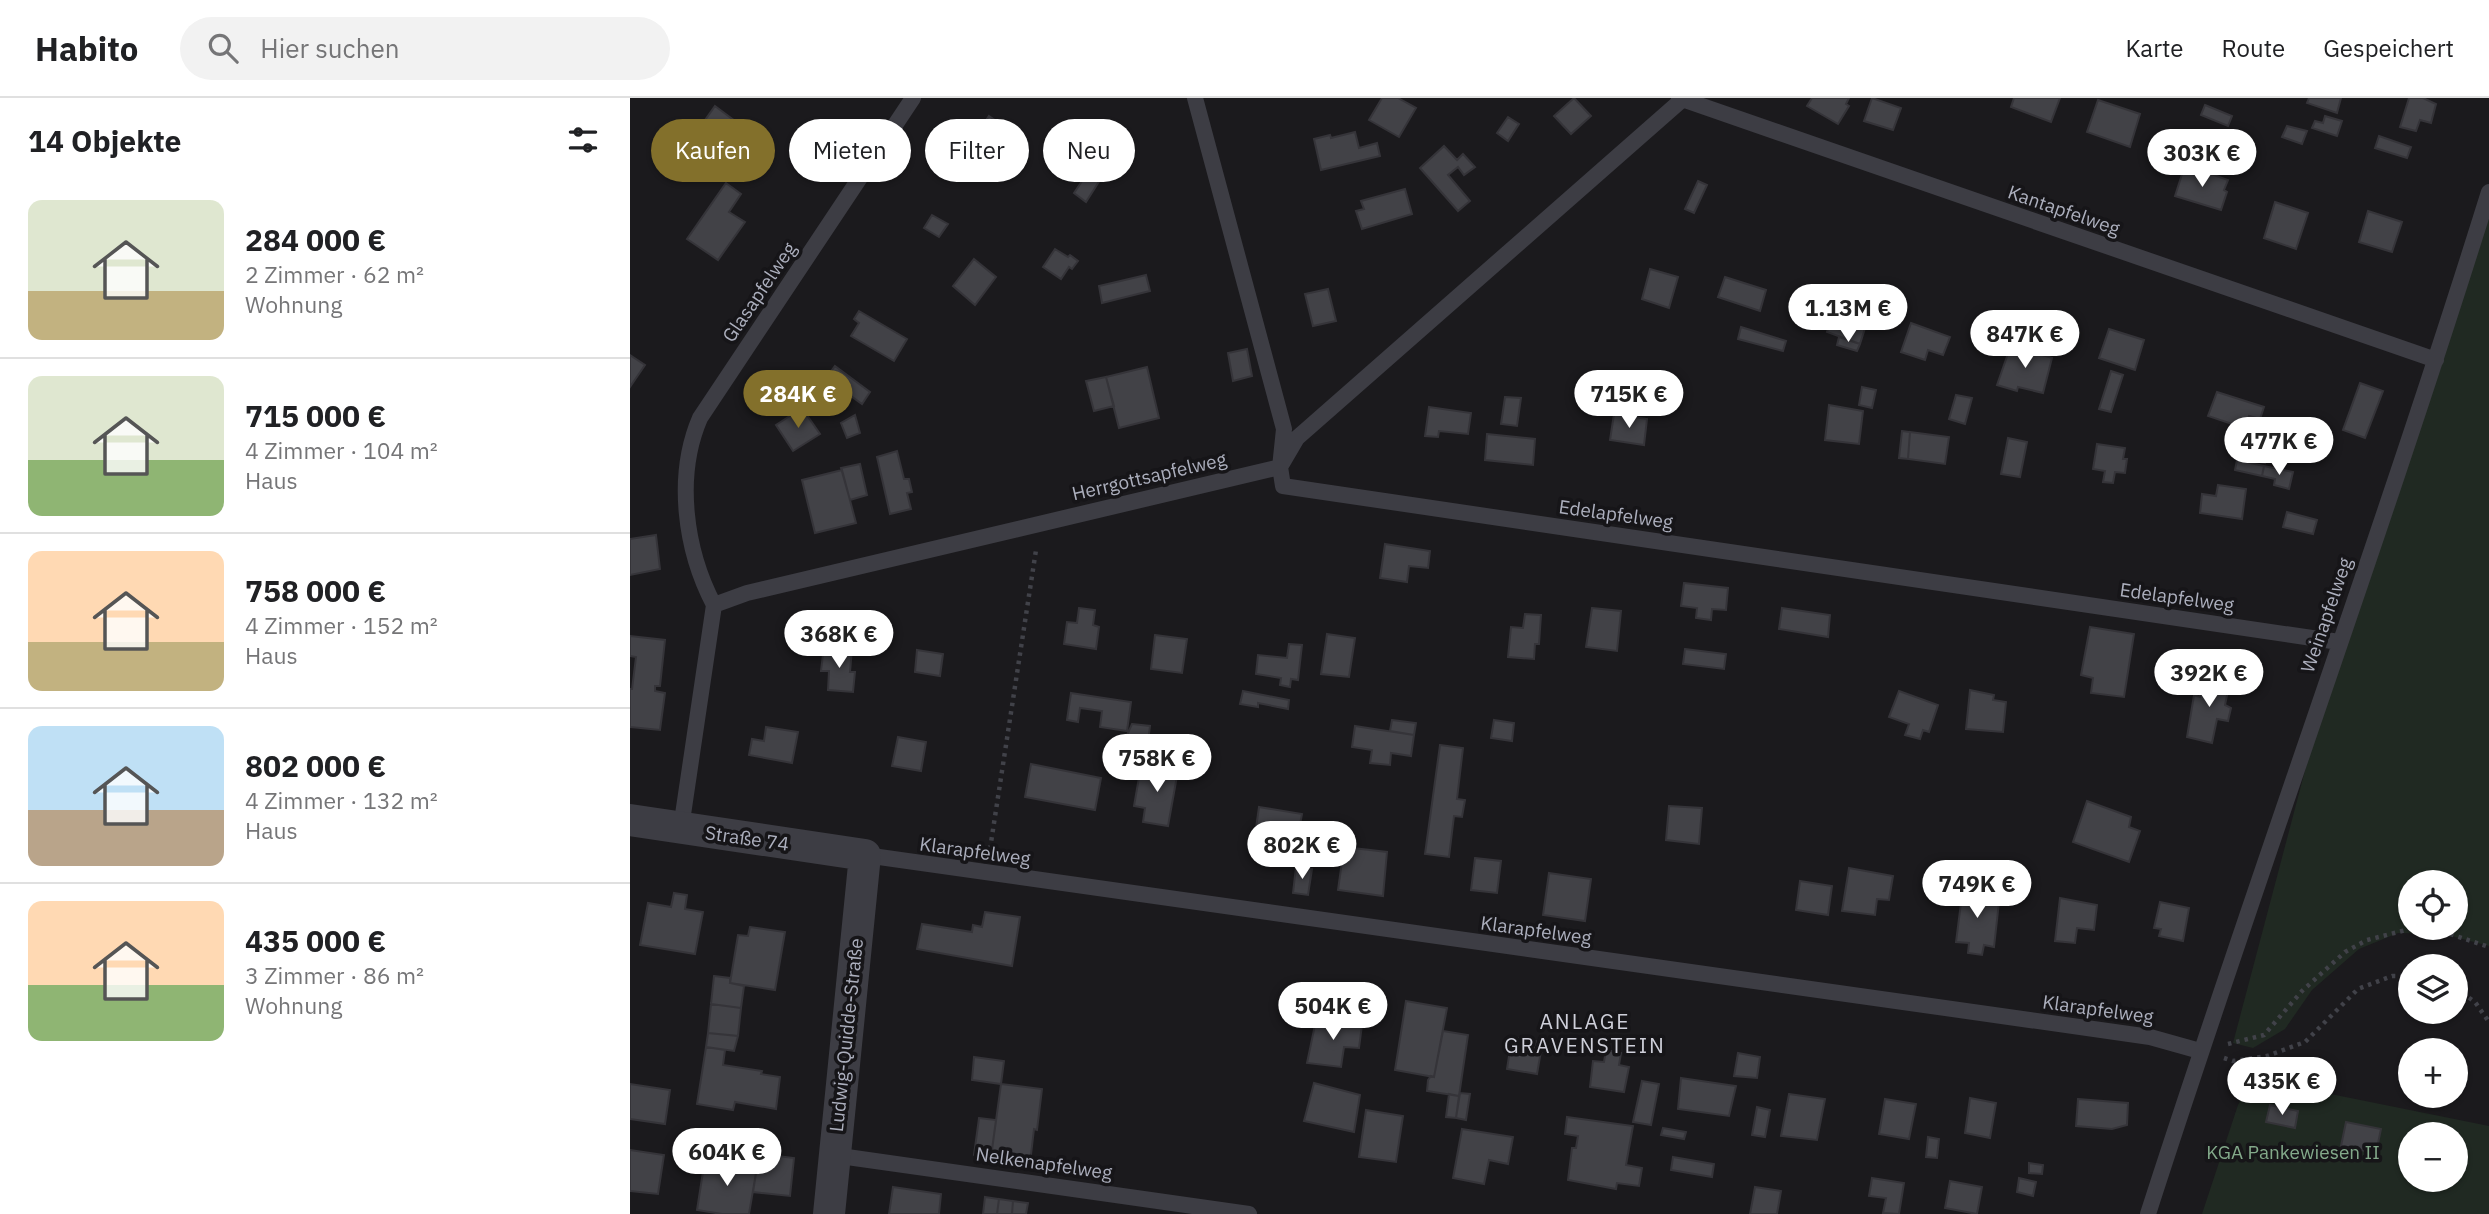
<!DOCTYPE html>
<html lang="de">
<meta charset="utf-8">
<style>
:root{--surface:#fff;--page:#f2f2f2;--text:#202124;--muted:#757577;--line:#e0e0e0;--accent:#83702b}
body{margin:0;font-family:"IBM Plex Sans",sans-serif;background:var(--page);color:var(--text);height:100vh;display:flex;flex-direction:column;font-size:26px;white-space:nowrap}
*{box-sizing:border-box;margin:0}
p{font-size:23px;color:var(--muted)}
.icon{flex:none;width:38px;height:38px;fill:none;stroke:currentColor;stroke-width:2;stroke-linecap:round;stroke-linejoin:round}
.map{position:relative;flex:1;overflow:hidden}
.sheet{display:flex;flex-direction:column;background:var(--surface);width:630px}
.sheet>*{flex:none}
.banner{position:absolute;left:21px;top:21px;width:665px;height:63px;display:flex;gap:14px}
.fabs{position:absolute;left:1768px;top:772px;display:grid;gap:14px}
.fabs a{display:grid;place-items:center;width:70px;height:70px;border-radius:50%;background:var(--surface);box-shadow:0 2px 5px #0004;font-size:35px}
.price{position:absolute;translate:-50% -60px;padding:0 16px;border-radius:24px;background:#fff;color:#222;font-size:23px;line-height:46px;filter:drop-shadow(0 2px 4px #0008)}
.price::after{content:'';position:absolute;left:50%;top:42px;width:21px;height:16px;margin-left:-10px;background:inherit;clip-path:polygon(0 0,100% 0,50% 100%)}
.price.selected{background:var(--accent);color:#fff}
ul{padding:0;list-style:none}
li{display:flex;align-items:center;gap:21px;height:175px;padding:0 28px}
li+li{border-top:2px solid var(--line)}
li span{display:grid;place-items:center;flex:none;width:196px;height:140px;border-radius:14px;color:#555}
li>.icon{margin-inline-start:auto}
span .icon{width:84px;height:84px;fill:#fffc;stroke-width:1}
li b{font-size:30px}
h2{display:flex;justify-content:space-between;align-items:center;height:84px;padding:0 28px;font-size:30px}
.pill{padding:0 24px;border-radius:32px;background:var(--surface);box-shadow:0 2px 5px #0004;font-size:24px;line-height:63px}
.pill.selected{background:var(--accent);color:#fff}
header{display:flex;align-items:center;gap:42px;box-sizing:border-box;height:98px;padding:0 35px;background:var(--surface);border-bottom:2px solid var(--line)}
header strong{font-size:33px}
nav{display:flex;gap:38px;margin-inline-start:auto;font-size:24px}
.search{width:490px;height:63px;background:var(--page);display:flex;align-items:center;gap:18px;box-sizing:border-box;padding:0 24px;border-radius:38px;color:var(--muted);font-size:26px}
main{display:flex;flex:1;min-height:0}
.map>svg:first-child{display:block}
</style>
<header>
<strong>Habito</strong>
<div class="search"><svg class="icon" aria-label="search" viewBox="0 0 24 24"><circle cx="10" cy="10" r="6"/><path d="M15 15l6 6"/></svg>Hier suchen</div>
<nav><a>Karte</a><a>Route</a><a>Gespeichert</a></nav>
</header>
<main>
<section class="sheet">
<h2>14 Objekte<svg class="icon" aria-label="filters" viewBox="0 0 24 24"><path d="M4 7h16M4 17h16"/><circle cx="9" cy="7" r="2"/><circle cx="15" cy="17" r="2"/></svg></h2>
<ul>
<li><span style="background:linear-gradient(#dfe7d0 65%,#c2b280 0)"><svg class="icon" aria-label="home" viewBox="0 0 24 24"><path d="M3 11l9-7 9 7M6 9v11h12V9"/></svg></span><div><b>284 000 €</b><p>2 Zimmer · 62 m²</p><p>Wohnung</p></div></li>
<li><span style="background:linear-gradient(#dfe7d0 60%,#8fb573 0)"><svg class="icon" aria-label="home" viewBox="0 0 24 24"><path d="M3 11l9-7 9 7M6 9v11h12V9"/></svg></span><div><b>715 000 €</b><p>4 Zimmer · 104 m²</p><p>Haus</p></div></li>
<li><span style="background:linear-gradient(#ffd9b3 65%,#c2b280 0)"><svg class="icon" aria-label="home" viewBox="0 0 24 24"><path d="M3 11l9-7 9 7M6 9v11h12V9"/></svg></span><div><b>758 000 €</b><p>4 Zimmer · 152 m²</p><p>Haus</p></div></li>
<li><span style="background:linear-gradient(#bfe0f5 60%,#b9a48a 0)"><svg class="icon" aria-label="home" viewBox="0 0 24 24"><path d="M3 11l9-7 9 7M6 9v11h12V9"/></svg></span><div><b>802 000 €</b><p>4 Zimmer · 132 m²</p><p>Haus</p></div></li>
<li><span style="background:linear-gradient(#ffd9b3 60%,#8fb573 0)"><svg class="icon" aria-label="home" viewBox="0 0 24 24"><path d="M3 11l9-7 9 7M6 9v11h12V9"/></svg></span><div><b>435 000 €</b><p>3 Zimmer · 86 m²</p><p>Wohnung</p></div></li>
</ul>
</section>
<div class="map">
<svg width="1859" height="1116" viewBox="0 0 1859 1116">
<rect width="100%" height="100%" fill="#1b1a1d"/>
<path fill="#202922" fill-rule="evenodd" d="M1859 94V848L1814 836 1768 835 1729 851 1682 892 1655 931 1623 950 1603 945 1709 544ZM1780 784H1825V830H1780Z
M1622 980 1859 1028V1116H1572L1608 1007ZM1780 1036H1825V1082H1780Z"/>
<path fill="#424247" stroke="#353439" stroke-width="2" d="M752 0H768L786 10 769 39 739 22Z
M944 0 961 18 941 36 924 18Z
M1182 0H1219L1216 6 1219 8 1208 26 1177 8Z
M1242 0 1271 10 1263 32 1234 23Z
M1384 0H1430L1421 24 1381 9Z
M1679 0H1711L1707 15 1677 5Z
M1779 0H1793L1806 6 1801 25 1790 22 1786 33 1770 29Z
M1468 2 1510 16 1500 49 1457 34Z
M1575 7 1602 18 1598 28 1571 17Z
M85 8 105 23 88 47 68 32Z
M359 18 398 45 386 61 348 34Z
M1695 18 1712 23 1707 38 1682 30 1685 23 1693 25Z
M878 19 889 26 878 43 867 35Z
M1657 28 1677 33 1672 46 1652 39Z
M725 34 729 50 747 45 750 58 691 72 684 41 700 37 701 40Z
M1749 38 1781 49 1777 60 1745 50Z
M814 48 827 62 833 56 845 69 834 77 828 69 818 77 840 103 828 113 790 70Z
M471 55 493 68 487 77 477 71 456 104 444 95Z
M1554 70 1569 75 1570 72 1598 82 1594 92 1597 94 1591 112 1545 98Z
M1068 83 1077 87 1064 115 1055 111Z
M96 85 111 96 99 114 115 124 88 162 57 141Z
M775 91 782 116 732 131 726 113 734 111 731 103Z
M1645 104 1678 115 1666 151 1634 140Z
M1738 113 1772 124 1762 154 1729 144Z
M302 117 318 126 309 139 294 130Z
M425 151 438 159 440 157 448 163 442 171 439 169 431 181 413 169Z
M344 161 366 179 345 207 323 188Z
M1020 171 1048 179 1039 210 1012 201Z
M516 177 520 193 472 205 469 188Z
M1095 179 1136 192 1130 213 1088 199Z
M698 191 706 223 683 228 675 196Z
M1210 193 1244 205 1240 215 1247 218 1244 229 1236 227 1230 246 1197 234Z
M229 213 277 241 264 263 221 238 229 225 224 221Z
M1281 225 1320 239 1313 257 1298 252 1295 262 1271 254Z
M1111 229 1156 243 1153 253 1108 241Z
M1479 231 1514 242 1505 272 1469 260Z
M1209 239 1230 246 1227 253 1207 247Z
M1381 247 1422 260 1413 295 1388 289 1387 293 1367 287Z
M617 251 622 278 603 283 598 255Z
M0 257 15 267 0 289Z
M205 268 240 294 232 306 196 280Z
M517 269 529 320 489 330 476 279Z
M1481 273 1493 277 1481 314 1469 311Z
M476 279 484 308 464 313 456 283Z
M1730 285 1753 293 1735 340 1713 332Z
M1232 289 1246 292 1242 310 1229 307Z
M988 292 1008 294 1004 319 984 316Z
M1587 294 1634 309 1630 321 1619 318 1614 330 1578 318Z
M1326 297 1342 300 1335 326 1319 321Z
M875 299 891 300 887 328 871 326Z
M1199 307 1233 313 1229 346 1195 342Z
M799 309 841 315 838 336 809 333 808 339 795 338Z
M172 310 190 336 163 353 146 327Z
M984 316 1017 321 1014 347 980 342Z
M225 317 230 335 217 340 211 325Z
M1272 333 1280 334 1278 361 1269 360Z
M1280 334 1319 339 1315 366 1278 361Z
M857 336 905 341 903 367 855 362Z
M1378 340 1397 344 1390 379 1371 376Z
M1467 346 1495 350 1493 361H1497L1495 375 1485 374 1483 385 1473 384 1475 373 1463 371Z
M1614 348 1637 353 1635 365 1611 360Z
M267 353 274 381H279L282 394 277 395 281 411 260 416 247 359Z
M1607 362 1634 368 1632 378 1605 372Z
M230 366 237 397 220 402 211 370Z
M1634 368 1663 374 1659 391 1644 387 1645 381 1632 378Z
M212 372 226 425 185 435 172 382Z
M1588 387 1616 391 1612 421 1570 415 1572 396 1586 398Z
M1657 414 1687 422 1683 436 1653 429Z
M26 437 30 471 0 477V441Z
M755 446 800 453 798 470 779 468 777 484 750 480Z
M1054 485 1098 490 1096 512 1082 511 1081 522 1066 520 1067 510 1051 508Z
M449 510 465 512 463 527 469 529 466 551 434 546 437 524 447 525Z
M962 510 991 513 987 553 956 549Z
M1152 510 1200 517 1198 539 1149 531Z
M895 516 911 517 909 546H905L904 561 878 559 881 529 893 530Z
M1460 529 1504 536 1494 599 1461 595 1463 580 1451 577Z
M697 536 725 540 719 579 691 576Z
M525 537 557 541 552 575 521 571Z
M0 538 35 542 30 588H25V593L35 595 30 632 0 629V591H2L6 559 0 558Z
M659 546 672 547 668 582 661 581 660 589 650 587 651 580 626 576 628 557 657 560Z
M201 550 222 551 220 574H225L223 594 198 592 199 573H191L193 556 201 557Z
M1055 551 1096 556 1094 571 1053 566Z
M287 552 313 556 310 578 285 574Z
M1575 576 1600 583 1595 607 1601 610 1598 623 1587 621 1582 645 1557 639 1564 597 1570 599Z
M1340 592 1364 597 1363 602 1376 604 1373 634 1336 631Z
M613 593 659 602 658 611 628 605V609L610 606Z
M1269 593 1308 607 1299 634 1293 632 1290 641 1275 637 1279 626 1259 619Z
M441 595 501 604 497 633 470 629 472 613 450 610 448 624 437 622Z
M762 622 786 625 784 637 760 633Z
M864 622 884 625 882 643 861 640Z
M502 626 520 628 518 644 510 642 505 668 493 666 497 637Z
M725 628 784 637 781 658 761 655 760 667 740 665 742 652 722 649Z
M136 629 168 634 162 665 119 657 122 641 134 643Z
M268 639 296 644 291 673 262 668Z
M810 647 833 650 827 701 835 702 832 719 824 718 819 759 795 756Z
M401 666 471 680 465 712 395 699Z
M536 667 551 671 550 678H547L538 728 513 724 515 710 504 708 511 668 535 673Z
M1457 703 1501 719 1499 729 1510 733 1499 764 1443 744Z
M1039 708 1072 710 1069 746 1036 742Z
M629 709 672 716 668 737 626 730Z
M714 749 757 754 753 798 708 792Z
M845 760 871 763 867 795 841 792Z
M666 769 682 771 678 797 663 795Z
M1219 770 1263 778 1259 802 1247 801 1245 817 1212 813Z
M919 775 961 781 955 823 913 817Z
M1170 783 1202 788 1198 817 1166 812Z
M1333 789 1359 791 1358 802 1369 804 1364 849 1354 847 1352 857 1338 855 1339 845 1326 844Z
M44 795 57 797 55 811 73 814 65 856 10 847 18 805 41 809Z
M1430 800 1467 807 1464 832 1447 830 1445 845 1425 843Z
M1530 804 1559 810 1553 843 1529 838 1531 831 1524 830Z
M355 814 390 819 382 868 287 851 292 826 342 834 343 827 352 829Z
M120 829 155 834 145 892 100 885 108 837 118 838Z
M84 878 100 880V885L114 888 111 910 81 906Z
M776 903 817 910 804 979 765 972Z
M81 906 111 910 108 938 78 935Z
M686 922 732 927 729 950 714 949 711 969 677 965Z
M813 933 838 937 829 998 797 993 798 982 801 978 804 979Z
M78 935 108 938 104 953 76 949Z
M882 939 922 946 921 954 911 953 907 976 877 971Z
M76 949 95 952 93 967 132 973 131 976 150 979 146 1011 105 1004 103 1012 67 1006Z
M976 952 991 955 989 967 999 969 994 994 960 989 963 963 974 964Z
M1108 955 1130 959 1127 980 1104 978Z
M344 959 374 963 371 986 342 982Z
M1051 980 1106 988 1099 1018 1048 1011Z
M1012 983 1029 986 1021 1027 1003 1024Z
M684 985 730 997 724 1034 674 1023Z
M0 986 40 992 35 1026 0 1021Z
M371 986 412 991 407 1032 404 1031 400 1065 361 1059Z
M830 995 840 996 836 1022 826 1020Z
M819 996 829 998 826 1020 816 1019Z
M1159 996 1195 1001 1187 1042 1151 1038Z
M1340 1000 1366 1005 1360 1040 1335 1035Z
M1255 1001 1286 1006 1279 1041 1249 1036Z
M1448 1001 1498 1005 1497 1027 1482 1031 1446 1028Z
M1640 1007 1668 1013 1665 1030 1636 1024Z
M1127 1009 1140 1012 1135 1039 1122 1037Z
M736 1012 773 1018 766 1064 729 1059Z
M937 1019 1003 1028 996 1067 1012 1070 1009 1088 987 1085 986 1091 938 1082 942 1050H946L948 1038 935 1036Z
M349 1020 366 1022 361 1059 344 1057Z
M1716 1024 1751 1031 1746 1055 1711 1048Z
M1033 1030 1056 1034 1054 1041 1031 1037Z
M832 1031 883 1039 878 1066 859 1062 854 1086 823 1080Z
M1298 1039 1309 1041 1307 1060 1296 1059Z
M1825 1048 1834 1050 1831 1067 1825 1066Z
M0 1052 34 1057 28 1096 0 1093Z
M123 1055 164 1060 160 1098 123 1094 127 1069 121 1068Z
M1043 1059 1084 1066 1082 1079 1041 1072Z
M75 1061 127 1069 119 1116H92L67 1112Z
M1399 1065 1413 1067 1412 1076 1399 1075Z
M1242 1080 1274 1085 1269 1116 1253 1115 1256 1100 1239 1098Z
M1389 1080 1406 1084 1403 1098 1387 1094Z
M1320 1083 1352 1089 1347 1116 1315 1110Z
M263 1089 311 1096 309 1116H259Z
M1125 1089 1151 1093 1147 1116H1120Z
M355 1099 369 1101 367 1116H353Z
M369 1101 383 1103 382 1116H367Z
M383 1103 398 1105 396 1116H382Z"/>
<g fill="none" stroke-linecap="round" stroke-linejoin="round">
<path stroke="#414249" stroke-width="4.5" stroke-dasharray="3.5 5" stroke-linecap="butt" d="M360 751 406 452
M1825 890 1845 904 1859 924
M1598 946 1634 937 1672 893 1715 854 1737 842 1780 831 1814 834 1859 849
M1594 960 1603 963 1637 958 1675 944 1728 891 1762 878H1780"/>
<path stroke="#3d3d44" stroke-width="16" d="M565 0 654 331 650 369 653 388 1709 544
M1049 0 1806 262
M84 507C55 452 45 378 70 320L283 0
M51 730 84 507 117 495 650 369 667 340 1054 0
M235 757 1520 939 1570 953
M203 1057 619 1116
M1518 1116C1628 774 1752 437 1859 94"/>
<path stroke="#3d3d44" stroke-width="32" d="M0 722 235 757 199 1116"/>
</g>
<g text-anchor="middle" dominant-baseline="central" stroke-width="7" stroke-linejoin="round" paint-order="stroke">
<g font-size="19" fill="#acafbd" stroke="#161518">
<text transform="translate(1434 112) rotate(19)">Kantapfelweg</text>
<text transform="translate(129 194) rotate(-56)">Glasapfelweg</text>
<text transform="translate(519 378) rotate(-13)">Herrgottsapfelweg</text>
<text transform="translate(986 416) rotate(8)">Edelapfelweg</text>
<text transform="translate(1547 499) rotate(8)">Edelapfelweg</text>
<text transform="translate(1696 517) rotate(-71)">Weinapfelweg</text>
<text transform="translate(117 740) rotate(8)">Straße 74</text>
<text transform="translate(345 753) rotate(8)">Klarapfelweg</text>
<text transform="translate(906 832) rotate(8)">Klarapfelweg</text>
<text transform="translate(1468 911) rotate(8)">Klarapfelweg</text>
<text transform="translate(216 937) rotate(-84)">Ludwig-Quidde-Straße</text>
<text transform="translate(414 1065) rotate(8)">Nelkenapfelweg</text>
</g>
<g font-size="19" fill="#83a98a" stroke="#161518">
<text x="1663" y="1054">KGA Pankewiesen II</text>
</g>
<g font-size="21" letter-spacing="2" fill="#cecfd9" stroke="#161518">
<text x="955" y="923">ANLAGE<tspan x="955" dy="24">GRAVENSTEIN</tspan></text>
</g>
</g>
</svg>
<div class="fabs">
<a><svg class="icon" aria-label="locate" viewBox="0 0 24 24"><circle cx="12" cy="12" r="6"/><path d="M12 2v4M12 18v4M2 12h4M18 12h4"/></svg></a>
<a><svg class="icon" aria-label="layers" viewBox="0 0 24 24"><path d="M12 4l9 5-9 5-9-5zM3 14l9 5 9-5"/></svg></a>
<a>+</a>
<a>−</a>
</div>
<b class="price" style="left:1572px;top:91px">303K €</b>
<b class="price" style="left:1218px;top:246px">1.13M €</b>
<b class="price" style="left:1395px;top:272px">847K €</b>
<b class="price selected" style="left:168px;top:332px">284K €</b>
<b class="price" style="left:999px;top:332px">715K €</b>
<b class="price" style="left:1649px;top:379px">477K €</b>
<b class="price" style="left:209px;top:572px">368K €</b>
<b class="price" style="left:1579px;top:611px">392K €</b>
<b class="price" style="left:527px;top:696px">758K €</b>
<b class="price" style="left:672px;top:783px">802K €</b>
<b class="price" style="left:1347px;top:822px">749K €</b>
<b class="price" style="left:703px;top:944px">504K €</b>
<b class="price" style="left:1652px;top:1019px">435K €</b>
<b class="price" style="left:97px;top:1090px">604K €</b>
<div class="banner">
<a class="pill selected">Kaufen</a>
<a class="pill">Mieten</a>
<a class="pill">Filter</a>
<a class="pill">Neu</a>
</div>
</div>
</main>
